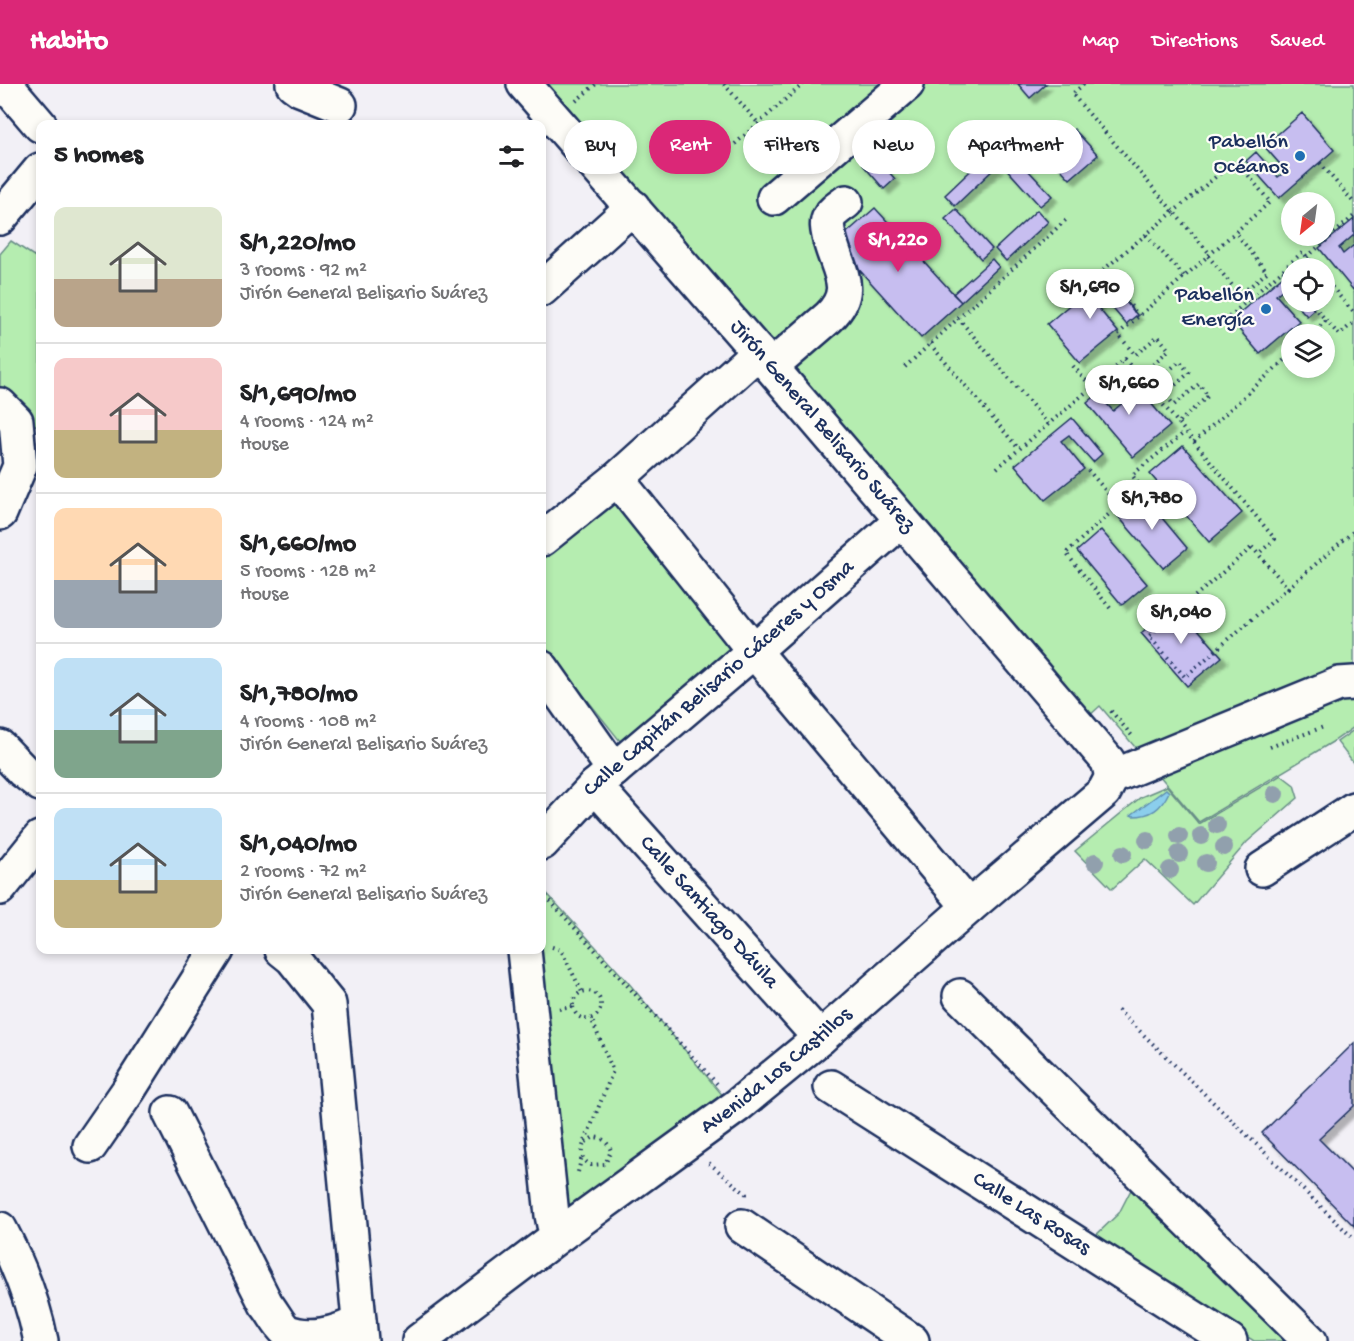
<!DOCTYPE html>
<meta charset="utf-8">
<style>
:root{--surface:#fff;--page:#f2f2f2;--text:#202124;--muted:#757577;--line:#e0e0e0;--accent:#db2777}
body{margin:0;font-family:"Gochi Hand",sans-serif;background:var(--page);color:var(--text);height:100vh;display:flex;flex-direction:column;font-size:22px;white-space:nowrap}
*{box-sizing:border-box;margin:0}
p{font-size:20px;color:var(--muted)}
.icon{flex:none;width:33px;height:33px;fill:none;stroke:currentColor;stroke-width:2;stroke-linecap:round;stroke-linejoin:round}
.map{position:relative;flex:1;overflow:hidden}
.sheet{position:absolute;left:36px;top:36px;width:510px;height:834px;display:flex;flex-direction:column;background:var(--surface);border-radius:12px;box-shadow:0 3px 9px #0003}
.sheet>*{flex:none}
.banner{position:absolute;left:564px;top:36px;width:570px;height:54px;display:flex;gap:12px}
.needle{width:39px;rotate:209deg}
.fabs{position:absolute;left:1281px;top:108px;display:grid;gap:12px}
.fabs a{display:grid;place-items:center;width:54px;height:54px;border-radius:50%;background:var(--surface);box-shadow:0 3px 9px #0003;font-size:30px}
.price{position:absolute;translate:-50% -51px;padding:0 14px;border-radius:21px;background:#fff;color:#222;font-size:20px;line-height:39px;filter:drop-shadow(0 2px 3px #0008)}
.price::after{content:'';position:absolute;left:50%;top:36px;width:18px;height:14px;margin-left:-9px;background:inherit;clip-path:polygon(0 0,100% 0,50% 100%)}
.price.on{background:var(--accent);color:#fff}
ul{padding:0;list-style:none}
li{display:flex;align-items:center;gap:18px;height:150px;padding:0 18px}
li+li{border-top:2px solid var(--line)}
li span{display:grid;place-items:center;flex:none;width:168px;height:120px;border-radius:12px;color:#555}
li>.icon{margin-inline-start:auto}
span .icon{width:72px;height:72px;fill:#fffc;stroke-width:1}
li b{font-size:26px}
h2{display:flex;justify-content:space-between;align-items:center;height:72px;padding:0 18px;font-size:26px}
.tag{padding:0 21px;border-radius:27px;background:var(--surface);box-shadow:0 3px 9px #0003;font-size:21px;line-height:54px}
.tag.on{background:var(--accent);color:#fff}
header{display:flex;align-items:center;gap:36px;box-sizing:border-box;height:84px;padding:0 30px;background:var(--accent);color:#fff}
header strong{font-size:28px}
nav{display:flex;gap:33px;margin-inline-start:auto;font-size:21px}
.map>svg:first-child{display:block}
</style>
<header>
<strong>Habito</strong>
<nav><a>Map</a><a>Directions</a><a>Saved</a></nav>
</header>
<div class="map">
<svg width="1354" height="1257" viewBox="0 0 1354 1257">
<defs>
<filter id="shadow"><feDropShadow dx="5.5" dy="5.5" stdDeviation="1.5" flood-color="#0004"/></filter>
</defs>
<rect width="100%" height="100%" fill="#f2f0f6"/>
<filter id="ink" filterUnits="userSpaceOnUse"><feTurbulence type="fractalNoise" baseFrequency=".0167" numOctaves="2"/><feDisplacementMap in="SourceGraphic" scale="12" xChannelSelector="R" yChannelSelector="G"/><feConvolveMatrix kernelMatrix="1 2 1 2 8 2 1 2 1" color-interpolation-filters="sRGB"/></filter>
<g filter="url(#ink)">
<path fill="#b5edb0" stroke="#688e87" stroke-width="1.5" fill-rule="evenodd" d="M548 0H1354V643L1334 657 1199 738 1100 622 1088 633ZM1292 118H1324V152H1292ZM1292 184H1324V218H1292ZM1292 250H1324V284H1292Z
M11 157 40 176V343L24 336 0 311V170Z
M617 404 746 564 624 662 542 559V464Z
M1354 646V680L1337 658Z
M1281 691 1294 701 1298 714 1247 758 1193 821 1145 775 1112 805 1075 767 1141 713 1167 702 1199 740Z
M542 804 627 897 725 1014 567 1126 533 866H542Z
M1136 1096 1299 1257H1254L1092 1155 1119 1129Z"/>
<path fill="#8bceec" stroke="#5e8eb3" stroke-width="1.5" d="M1166 705 1169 708C1161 725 1151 732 1133 732L1131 731Z"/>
<path fill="#c7bef0" stroke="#1b2f5e" stroke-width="1.5" filter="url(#shadow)" d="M1018 0H1046L1030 14Z
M1302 29 1334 66 1279 114 1246 77 1256 68 1278 93 1286 87 1264 62Z
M1074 45 1098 71 1070 95 1041 64 1059 47 1064 53Z
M874 71 895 95 884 105 863 81Z
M1014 71 1052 112 1040 122 1003 81Z
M986 72 997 82 955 122 945 111Z
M875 124 961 218 921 254 835 159Z
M956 125 992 165 981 175 945 135Z
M1037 126 1048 138 1006 177 995 165Z
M1354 135V151L1339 164 1343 170 1354 161V207L1319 164Z
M992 175 999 183 961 218 953 210Z
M1284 191 1292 199V214L1283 205 1276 211 1299 237 1260 270 1231 236Z
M1104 192 1137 231 1126 240 1104 214 1096 221 1118 248 1080 279 1047 240Z
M1294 218H1307L1314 226 1307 232Z
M1124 288 1133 298 1107 320 1113 327 1139 305 1170 342 1133 373 1087 319Z
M1072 334 1102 370 1093 378 1069 351 1061 357 1084 385 1045 416 1015 381Z
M1183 362 1242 429 1209 458 1150 390Z
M1142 410 1187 464 1163 484 1117 431Z
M1101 446 1147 500 1122 521 1077 467Z
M1176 520 1222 573 1187 602 1141 549Z
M1354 959V1022L1319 1055 1354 1090V1142L1262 1049Z"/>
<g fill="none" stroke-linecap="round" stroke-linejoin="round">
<defs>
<g id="minor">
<path d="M5 0 40 41"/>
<path d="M293 0 300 5 340 21"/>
<path id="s1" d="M524 0 758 268 1108 677 1112 693"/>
<path d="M774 114 907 0"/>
<path d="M0 134 40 86"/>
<path d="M542 205 633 123"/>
<path d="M771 283 829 233C858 205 836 185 829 152 828 147 826 139 829 134 831 128 841 122 846 118"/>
<path d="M0 321 16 337 20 382 0 429"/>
<path d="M617 395 754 567 969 823"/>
<path d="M542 455 617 395 758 268"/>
<path d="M542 584 614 686"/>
<path d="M0 663 23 687 40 700"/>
<path d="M1112 693 1339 600 1354 599"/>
<path id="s2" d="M595 702 820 954"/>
<path id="s3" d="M542 759 595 702 754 567 901 437"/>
<path d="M1262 785 1354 725"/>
<path d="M0 804 40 754"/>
<path d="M282 866 292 874 329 920 361 1257"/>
<path d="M524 866 552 1131 554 1141 562 1149"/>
<path d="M960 912 1310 1257"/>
<path id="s4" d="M831 1003 1230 1257"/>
<path d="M170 1029 266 1220C273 1228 278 1240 286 1247 308 1257 337 1250 359 1238"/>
<path d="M90 1062 128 1007 217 866"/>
<path d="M742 1142 912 1257"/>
<path d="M0 1145C19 1181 33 1217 41 1257"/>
<path id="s5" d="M419 1257 562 1149 737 1022 820 954 969 823 1104 708 1112 693"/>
</g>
</defs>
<use href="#minor" stroke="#1b2f5e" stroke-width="38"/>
<path stroke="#1b2f5e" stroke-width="4" stroke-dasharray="1.5 4.5" stroke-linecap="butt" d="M724 0 758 39
M1084 0 1072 10 1210 170
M576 17 596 0
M735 60 803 0
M1320 79 1354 119
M1146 151 1184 192
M1208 172 1240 211 1267 188 1235 148
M1307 173 1354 132
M1283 186 1292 196
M1324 194 1354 229
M1310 218 1339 251 1354 238
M1139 232 1102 187 1236 76 1270 118 1139 232 1118 250 1135 271 1158 252 1169 266 1146 286 1155 298 1180 277 1189 289 1165 310 1174 321 1199 300 1208 312 1178 339
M1229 233 1303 168 1316 184
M958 234 1048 340
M1311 250 1327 236
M930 260 1019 365
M1073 282 1092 303
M905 283 1068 134
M1194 358 1292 269
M997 384 1125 275 1275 455 1258 470
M1088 386 1119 422
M1252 463 1288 504 1185 593 1149 552Z
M1288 504 1354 447
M1110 524 1066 469 1140 402 1132 391 1185 348
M1111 627 1133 653
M1270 663 1326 642
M542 808 719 1002
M552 863 561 866 582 908
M573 921a14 14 0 1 1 28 0a14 14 0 1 1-28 0Z
M559 925 573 923
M1118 926 1354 1155
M586 1058 594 1053C603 1054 608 1058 611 1067L605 1080 591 1081C583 1077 580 1071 583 1062L613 987 591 934
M709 1079 746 1110 745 1115
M578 1088 582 1072"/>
<use href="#minor" stroke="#fdfcf7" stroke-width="33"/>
</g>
<g fill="#91a0ad">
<circle cx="1275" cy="710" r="9"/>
<circle cx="1217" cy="741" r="9"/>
<circle cx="1179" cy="752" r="9"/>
<circle cx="1201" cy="752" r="9"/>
<circle cx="1147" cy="756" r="9"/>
<circle cx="1224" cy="763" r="9"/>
<circle cx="1123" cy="770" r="9"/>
<circle cx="1179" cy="770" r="9"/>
<circle cx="1095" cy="778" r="9"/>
<circle cx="1206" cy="779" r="9"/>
<circle cx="1170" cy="786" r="9"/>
</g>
</g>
<g fill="#1f6fb2" stroke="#fdfcf7" stroke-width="2">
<circle cx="1300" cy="72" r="6"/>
<circle cx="1266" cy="225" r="6"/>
</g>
<g text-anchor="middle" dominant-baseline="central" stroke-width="4.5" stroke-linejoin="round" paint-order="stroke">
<g font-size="22" fill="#1b2f5e" stroke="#fdfcf7" text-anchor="end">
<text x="1288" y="59">Pabellón<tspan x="1288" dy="25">Océanos</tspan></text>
<text x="1254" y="212">Pabellón<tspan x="1254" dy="25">Energía</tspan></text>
</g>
<g font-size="22" fill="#1b2f5e" stroke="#fdfcf7">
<text stroke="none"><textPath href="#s1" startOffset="454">Jirón General Belisario Suárez</textPath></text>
<text stroke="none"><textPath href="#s3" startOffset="242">Calle Capitán Belisario Cáceres y Osma</textPath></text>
<text stroke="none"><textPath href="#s2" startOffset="170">Calle Santiago Dávila</textPath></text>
<text stroke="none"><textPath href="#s5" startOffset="448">Avenida Los Castillos</textPath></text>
<text stroke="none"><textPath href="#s4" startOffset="237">Calle Las Rosas</textPath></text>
</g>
</g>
</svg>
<div class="fabs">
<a><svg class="needle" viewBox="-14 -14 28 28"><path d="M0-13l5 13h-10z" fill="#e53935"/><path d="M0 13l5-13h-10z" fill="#757577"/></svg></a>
<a><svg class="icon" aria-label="locate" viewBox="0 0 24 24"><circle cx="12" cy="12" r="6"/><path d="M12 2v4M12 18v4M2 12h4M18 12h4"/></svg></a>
<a><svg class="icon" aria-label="layers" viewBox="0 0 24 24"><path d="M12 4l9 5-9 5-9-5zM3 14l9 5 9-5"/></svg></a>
</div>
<b class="price on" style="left:898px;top:189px">S/1,220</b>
<b class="price" style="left:1090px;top:236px">S/1,690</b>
<b class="price" style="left:1129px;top:332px">S/1,660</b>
<b class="price" style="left:1152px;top:447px">S/1,780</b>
<b class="price" style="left:1181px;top:561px">S/1,040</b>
<div class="banner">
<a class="tag">Buy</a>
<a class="tag on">Rent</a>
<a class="tag">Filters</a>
<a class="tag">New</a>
<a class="tag">Apartment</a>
</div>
<section class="sheet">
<h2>5 homes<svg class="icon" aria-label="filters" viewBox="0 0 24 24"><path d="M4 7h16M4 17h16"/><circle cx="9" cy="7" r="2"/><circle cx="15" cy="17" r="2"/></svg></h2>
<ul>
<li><span style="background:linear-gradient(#dfe7d0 60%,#b9a48a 0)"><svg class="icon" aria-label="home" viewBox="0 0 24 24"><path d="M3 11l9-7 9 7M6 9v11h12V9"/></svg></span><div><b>S/1,220/mo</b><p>3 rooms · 92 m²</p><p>Jirón General Belisario Suárez</p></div></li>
<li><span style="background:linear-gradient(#f6c9c9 60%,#c2b280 0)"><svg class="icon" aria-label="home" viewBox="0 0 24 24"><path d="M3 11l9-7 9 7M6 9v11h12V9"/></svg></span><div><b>S/1,690/mo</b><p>4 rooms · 124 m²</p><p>House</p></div></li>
<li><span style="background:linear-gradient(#ffd9b3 60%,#9aa5b1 0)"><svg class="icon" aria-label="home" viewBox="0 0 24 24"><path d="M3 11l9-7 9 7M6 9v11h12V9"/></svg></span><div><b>S/1,660/mo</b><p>5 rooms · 128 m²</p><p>House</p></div></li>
<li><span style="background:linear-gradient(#bfe0f5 60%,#7fa58c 0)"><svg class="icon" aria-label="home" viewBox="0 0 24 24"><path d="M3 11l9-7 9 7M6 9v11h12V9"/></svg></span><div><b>S/1,780/mo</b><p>4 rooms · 108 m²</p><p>Jirón General Belisario Suárez</p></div></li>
<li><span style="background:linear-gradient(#bfe0f5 60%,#c2b280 0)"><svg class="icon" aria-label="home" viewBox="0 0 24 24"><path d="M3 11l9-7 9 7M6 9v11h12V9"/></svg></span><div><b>S/1,040/mo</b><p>2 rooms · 72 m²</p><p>Jirón General Belisario Suárez</p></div></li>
</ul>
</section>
</div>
